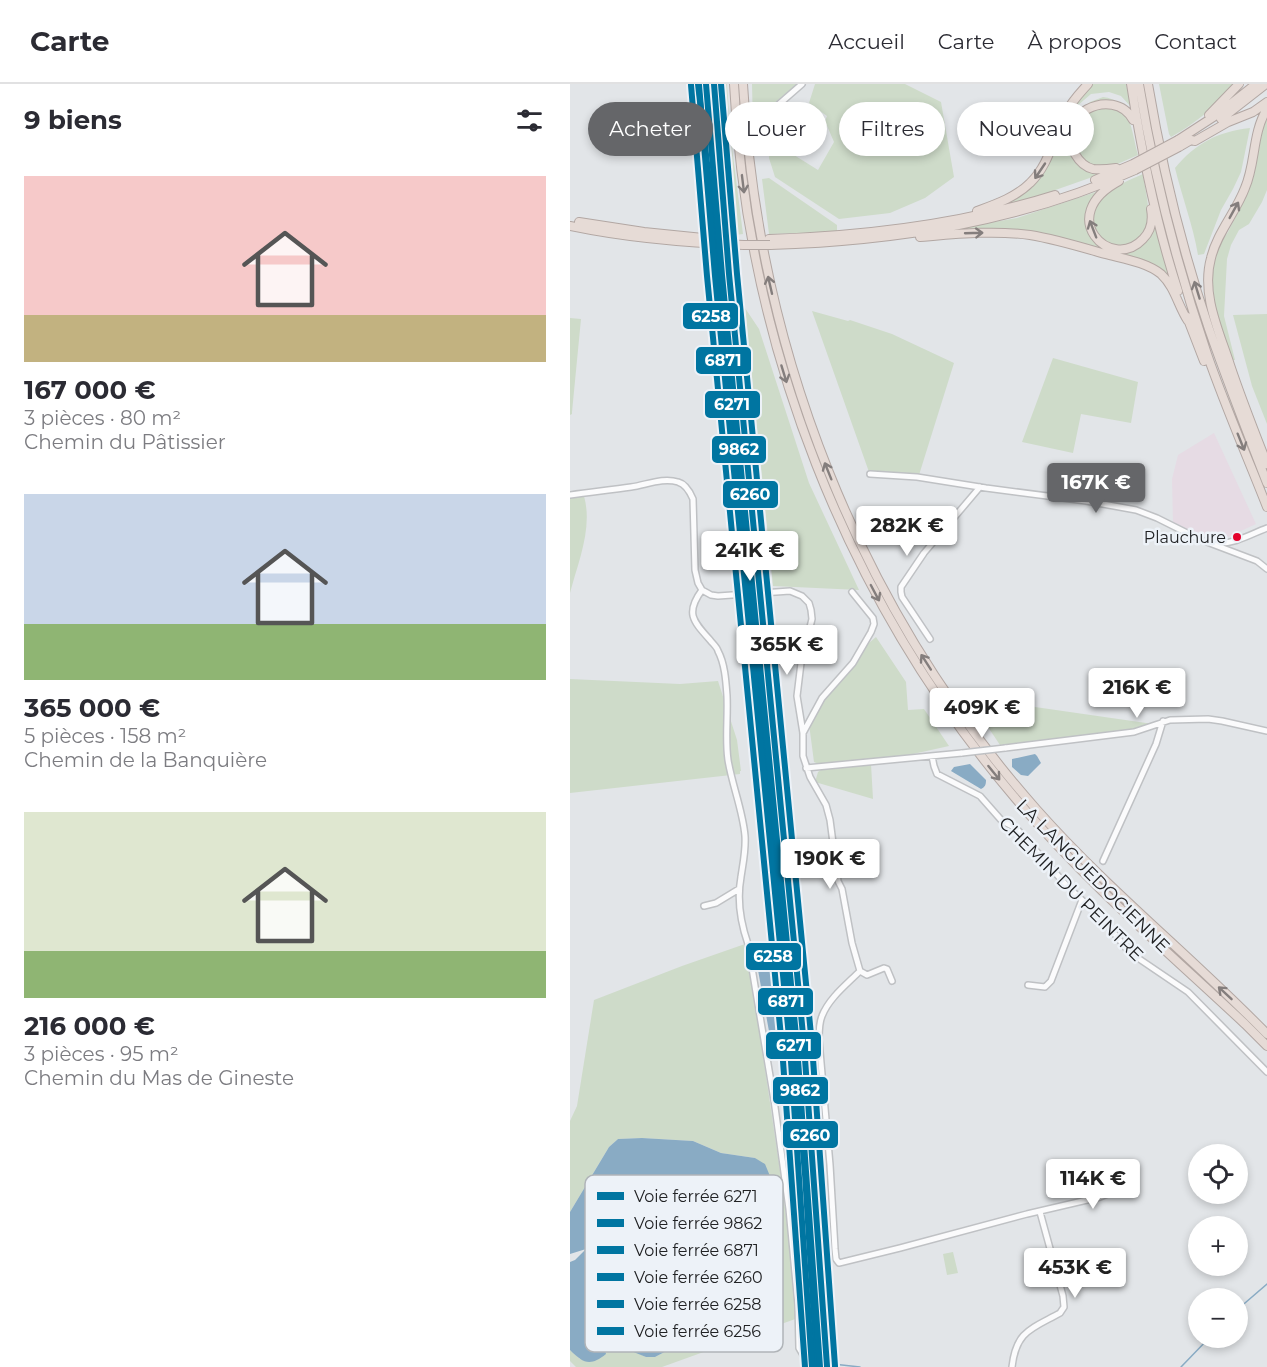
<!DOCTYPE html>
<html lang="fr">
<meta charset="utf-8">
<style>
:root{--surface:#fff;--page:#f7f7f7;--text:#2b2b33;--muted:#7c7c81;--line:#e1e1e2;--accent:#656669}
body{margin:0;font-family:Montserrat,sans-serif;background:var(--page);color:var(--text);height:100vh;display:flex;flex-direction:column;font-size:22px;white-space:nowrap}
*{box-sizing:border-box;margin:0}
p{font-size:20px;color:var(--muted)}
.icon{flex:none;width:33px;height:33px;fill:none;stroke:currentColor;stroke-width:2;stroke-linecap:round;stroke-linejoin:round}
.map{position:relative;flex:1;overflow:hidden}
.details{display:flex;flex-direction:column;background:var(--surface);width:570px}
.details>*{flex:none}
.top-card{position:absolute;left:18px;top:18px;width:570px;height:54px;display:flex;gap:12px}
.fabs{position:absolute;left:618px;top:1060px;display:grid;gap:12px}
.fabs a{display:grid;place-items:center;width:60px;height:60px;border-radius:50%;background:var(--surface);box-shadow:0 3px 9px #0003;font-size:30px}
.price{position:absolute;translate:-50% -51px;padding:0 14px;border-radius:6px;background:#fff;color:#222;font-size:20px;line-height:39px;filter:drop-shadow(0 2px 3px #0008)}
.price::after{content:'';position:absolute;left:50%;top:36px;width:18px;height:14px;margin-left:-9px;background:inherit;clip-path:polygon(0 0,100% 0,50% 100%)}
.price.current{background:var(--accent);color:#fff}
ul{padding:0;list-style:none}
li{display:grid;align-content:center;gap:12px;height:318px;padding:0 24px}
li span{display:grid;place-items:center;height:186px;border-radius:0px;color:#555}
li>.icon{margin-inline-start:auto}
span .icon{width:108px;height:108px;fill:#fffc;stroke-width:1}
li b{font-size:26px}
h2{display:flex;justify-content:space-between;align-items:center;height:72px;padding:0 24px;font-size:26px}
.pill{padding:0 21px;border-radius:27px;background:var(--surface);box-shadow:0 3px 9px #0003;font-size:21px;line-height:54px}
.pill.current{background:var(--accent);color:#fff}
header{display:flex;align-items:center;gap:36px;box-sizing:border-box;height:84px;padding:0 30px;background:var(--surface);border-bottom:2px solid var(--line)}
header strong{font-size:28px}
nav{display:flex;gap:33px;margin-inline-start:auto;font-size:21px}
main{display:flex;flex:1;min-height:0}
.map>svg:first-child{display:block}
</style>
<header>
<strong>Carte</strong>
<nav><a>Accueil</a><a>Carte</a><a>À propos</a><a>Contact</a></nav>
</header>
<main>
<section class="details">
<h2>9 biens<svg class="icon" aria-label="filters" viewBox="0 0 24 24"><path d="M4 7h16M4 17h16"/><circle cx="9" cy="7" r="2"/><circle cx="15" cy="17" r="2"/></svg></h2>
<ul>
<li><span style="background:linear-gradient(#f6c9c9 75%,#c2b280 0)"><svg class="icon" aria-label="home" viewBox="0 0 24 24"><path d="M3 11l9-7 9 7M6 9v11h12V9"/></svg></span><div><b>167 000 €</b><p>3 pièces · 80 m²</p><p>Chemin du Pâtissier</p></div></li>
<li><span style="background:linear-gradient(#c9d6e8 70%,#8fb573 0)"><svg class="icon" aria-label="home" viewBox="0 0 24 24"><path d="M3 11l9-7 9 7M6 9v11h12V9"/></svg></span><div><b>365 000 €</b><p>5 pièces · 158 m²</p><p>Chemin de la Banquière</p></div></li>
<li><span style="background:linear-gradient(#dfe7d0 75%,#8fb573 0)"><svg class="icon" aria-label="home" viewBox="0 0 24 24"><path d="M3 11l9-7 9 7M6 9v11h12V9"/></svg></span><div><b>216 000 €</b><p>3 pièces · 95 m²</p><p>Chemin du Mas de Gineste</p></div></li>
</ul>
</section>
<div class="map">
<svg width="697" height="1283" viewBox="0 0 697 1283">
<rect width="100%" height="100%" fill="#e2e5e8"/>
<path fill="#e6dbe4" d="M644 349 686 440 658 453 623 450 603 440 602 395 608 371Z"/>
<path fill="#cedbc9" d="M151 0H157L161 56 173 150 165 151Z
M182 0H227L202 21 183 43Z
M245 0H335L371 18 384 93 355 114 320 129 269 135 205 93 199 74 200 56 248 86 264 58 255 37 257 32 239 19Z
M522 0H556L561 23 551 12 539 8 521 10 507 22 503 29 495 53 496 62 505 77 512 85 519 88 531 90 474 110 432 122 458 105 497 33 502 24Z
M589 0H667C646 21 627 39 601 53L599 50Z
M533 13C560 15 562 49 568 71L543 82H521L516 79 505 63 502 51 504 45 512 26 520 18Z
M697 35V106L692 118 679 140 669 146 661 161 657 175 654 232 665 276H662C651 242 635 205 647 168 649 161 654 154 658 148 666 131 676 115 682 98 689 77 688 54 697 35Z
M680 44 671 88 663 105 651 126 634 170 628 171C623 141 612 113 605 84 626 59 647 48 680 44Z
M573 90C575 106 582 129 576 144 574 151 570 154 564 158 536 176 509 137 533 113 543 102 560 96 573 90Z
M199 94 267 141V148L199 150 192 95Z
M529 107 521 119 525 156 562 166 574 159 583 142 585 141 600 195 593 188 466 150 360 149 447 134Z
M175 224 189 245 239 399 289 506 203 502Z
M242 227 278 237 280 236 322 250 384 279 349 391 335 389 299 388Z
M697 230V340L682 302 663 231Z
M0 234 11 235 2 328V330L0 331Z
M483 274 568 298 561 339 511 330 503 369 452 358Z
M14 412C23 444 8 478 0 509V414Z
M306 553 336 598 338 626 354 625 379 662 343 670 342 673 253 682 244 678 239 640 259 608 294 563Z
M0 595 110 600 148 597 167 656 171 687H170V690L0 709Z
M438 619 583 640 569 645 498 654 430 661 404 622Z
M301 680 303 715 245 698 248 688 253 684Z
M175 860 177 863 213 1107 228 1234 92 1283H6L0 1277V1266L10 1275 20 1261 17 1260V1255L28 1241 22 1232 37 1216 50 1221V1229L44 1241 64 1252 65 1256 62 1260 70 1270 76 1273H85L106 1262 148 1249 150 1244 169 1234 182 1235 211 1226 210 1172 202 1097 185 1074 151 1069 123 1057 72 1054 48 1055 39 1063 0 1128V1037L7 1022 24 916 112 882Z
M383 1168 388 1189 377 1191 373 1170Z"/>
<path fill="#89abc4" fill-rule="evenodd" d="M465 670 467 672 471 679 458 692 451 691 442 683V675Z
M400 680 416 696C416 701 415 703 411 705L381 687 384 683Z
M188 867C195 868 200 873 205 878L213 965 202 964 186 875Z
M72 1054 123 1057 151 1069 185 1074 195 1080 202 1097 210 1172 211 1226 193 1236 169 1234 150 1244 148 1249 106 1262 85 1273H76L61 1267 60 1263 65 1256 64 1252 59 1249 55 1250 45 1245C44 1238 50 1231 50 1221L37 1216 22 1232 28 1241 18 1255 17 1259C23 1264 30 1259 35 1266L36 1270C20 1283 13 1279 0 1266V1178L5 1176 16 1165 0 1170V1128L39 1063 48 1055ZM126 1109 138 1110 139 1129 128 1135 123 1128Z"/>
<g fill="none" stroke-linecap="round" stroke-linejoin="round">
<path stroke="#89abc4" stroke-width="1.5" d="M668 1225 697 1200
M240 1283 263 1280 290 1283
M611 1283 639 1254"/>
<defs>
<path id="minor" d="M193 54 194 41 208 21 232 0
M300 390 347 393 416 404 516 417 566 426 587 434 629 455 687 477 697 485
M0 411C20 408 41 406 61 403 76 401 93 393 108 398 116 400 120 408 123 415L125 486 128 499 132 506 141 511 148 512 220 507 232 512 239 519 241 526 242 535 231 579 227 612 233 649V672L240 693 256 721 260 736 268 797 272 805 282 859 290 887 297 891 314 884 317 885 322 897
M648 459C665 460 681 450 697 444
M132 506C115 529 123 537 140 556 143 560 147 563 148 567 155 580 156 598 157 612 158 634 155 655 158 676 162 701 173 727 175 752 176 766 173 779 171 793 167 815 171 840 178 860L204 1016 219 1125 228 1221 229 1264 236 1276 237 1283
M360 555 332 513 331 508V503L354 469 410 403
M233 649 252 614 283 579 301 548 304 540 303 534 282 508
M435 664 564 648 600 636 638 635 652 637 697 647
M362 672 364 682 367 690 410 712 432 737 446 744 496 801 512 816 524 824 559 868 618 908 697 988
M236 684 392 669
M533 777 586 660 593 637
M134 822 146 819 169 805
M290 887C277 900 259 914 252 932 249 939 249 948 249 956L260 1081 265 1165 266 1175 269 1179 330 1164 457 1130 530 1113 551 1105 556 1097
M458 901 475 903 481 897 512 816
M442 1283C446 1247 461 1245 490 1229L494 1223 493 1212 470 1128"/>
<path id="highway" d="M164 0C177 261 276 515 446 715 515 797 597 867 675 940L697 962
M173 0C188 268 289 525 467 726 538 806 622 873 697 950
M561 0C572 70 586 140 608 207
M569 0C584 92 607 182 637 270 655 322 677 372 697 423
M578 0C592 83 612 165 639 245 657 297 677 348 697 399
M697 25C682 49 686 79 675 104 666 128 647 149 641 174 631 210 649 247 660 281 671 314 684 347 697 380
M639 31 669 0
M651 35 696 0
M608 56 648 30 686 0
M609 63 621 56 625 57 658 38 683 28 697 18
M546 84C539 85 531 86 523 85 515 83 509 77 505 70 479 32 544 0 563 36
M525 96 563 80
M549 97C484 132 541 189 573 155 581 147 583 136 581 125
M407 127C426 120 446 113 460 99 480 80 483 53 496 29 501 18 510 9 518 0
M9 138 74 148 133 154
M0 142C57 154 115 159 174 161
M350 153C386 150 423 146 460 151 485 155 511 163 535 170 554 175 576 178 591 190 605 203 608 222 618 237
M199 155C296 152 393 140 485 111
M200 161C325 157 450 138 565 86
M617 233 634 277"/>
</defs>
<use href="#minor" stroke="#bfc1c4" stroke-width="8"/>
<use href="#highway" stroke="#b2a7a3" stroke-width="10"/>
<use href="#minor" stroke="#fbfbfc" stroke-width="5"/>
<use href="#highway" stroke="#e6dbd6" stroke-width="8"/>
<defs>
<path id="minor-bridge" d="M392 669 435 664"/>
<path id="highway-bridge" d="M563 80 608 56
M565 86 609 63
M174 161H200"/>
</defs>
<use href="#minor-bridge" stroke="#bfc1c4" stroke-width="8" stroke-linecap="butt"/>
<use href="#highway-bridge" stroke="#b2a7a3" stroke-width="10" stroke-linecap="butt"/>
<use href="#minor-bridge" stroke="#fbfbfc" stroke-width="5"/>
<use href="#highway-bridge" stroke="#e6dbd6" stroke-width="8"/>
<defs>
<path id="rail-1" d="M128 0 150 193 224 963 235 1090 247 1283"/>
<path id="rail-2" d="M136 0 152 191 227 962 250 1283"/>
<path id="rail-3" d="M129 1 145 192 220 963 242 1283"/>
<path id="rail-4" d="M144 0 159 190 234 961 257 1282"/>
<path id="rail-5" d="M121 1 137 192 212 963 235 1283"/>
<path id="rail-6" d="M151 0 167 190 242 961 265 1282"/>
</defs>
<use href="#rail-1" stroke="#edf2f8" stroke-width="10"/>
<use href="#rail-2" stroke="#edf2f8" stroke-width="10"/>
<use href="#rail-3" stroke="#edf2f8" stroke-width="10"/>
<use href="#rail-4" stroke="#edf2f8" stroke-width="10"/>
<use href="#rail-5" stroke="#edf2f8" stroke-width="10"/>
<use href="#rail-6" stroke="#edf2f8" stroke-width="10"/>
<use href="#rail-1" stroke="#0075a1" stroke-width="6"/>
<use href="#rail-2" stroke="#0075a1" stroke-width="6"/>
<use href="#rail-3" stroke="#0075a1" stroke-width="6"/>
<use href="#rail-4" stroke="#0075a1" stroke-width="6"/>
<use href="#rail-5" stroke="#0075a1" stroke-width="6"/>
<use href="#rail-6" stroke="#0075a1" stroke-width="6"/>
</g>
<defs><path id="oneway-shaft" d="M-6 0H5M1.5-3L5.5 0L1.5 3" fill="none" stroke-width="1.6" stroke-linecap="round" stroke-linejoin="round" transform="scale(1.5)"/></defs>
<g stroke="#847e7d">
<use href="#oneway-shaft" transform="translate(470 87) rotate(124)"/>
<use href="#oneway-shaft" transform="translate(173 100) rotate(83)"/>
<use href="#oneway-shaft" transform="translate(664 126) rotate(-61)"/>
<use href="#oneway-shaft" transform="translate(523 145) rotate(-111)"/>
<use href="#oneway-shaft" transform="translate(404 149) rotate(-2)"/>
<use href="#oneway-shaft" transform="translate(200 201) rotate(-103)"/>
<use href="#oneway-shaft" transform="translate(627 206) rotate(-107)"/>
<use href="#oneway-shaft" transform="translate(214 290) rotate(73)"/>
<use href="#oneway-shaft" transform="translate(671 358) rotate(68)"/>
<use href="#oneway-shaft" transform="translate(258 387) rotate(-112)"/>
<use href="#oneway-shaft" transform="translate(305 509) rotate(62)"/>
<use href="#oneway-shaft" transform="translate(356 578) rotate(-123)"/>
<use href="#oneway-shaft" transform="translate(424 689) rotate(51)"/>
<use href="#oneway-shaft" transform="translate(655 909) rotate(-137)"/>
</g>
<circle fill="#e4002b" stroke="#edf2f8" stroke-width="2" cx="667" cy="453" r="5"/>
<g text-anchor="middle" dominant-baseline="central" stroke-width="5" stroke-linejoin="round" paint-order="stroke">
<g font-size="16" fill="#212224" stroke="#edf2f8" text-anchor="end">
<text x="656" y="453">Plauchure</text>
</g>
<g font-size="18" fill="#212224" stroke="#edf2f8">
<text transform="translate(523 792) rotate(45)">LA LANGUEDOCIENNE</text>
<text transform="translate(501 805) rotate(45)">CHEMIN DU PEINTRE</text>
</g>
</g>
<rect x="15" y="1091" width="198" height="177" rx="9" fill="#edf2f8" stroke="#b0b4b8" stroke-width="1.5"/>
<rect x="27" y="1108" width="27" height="8" fill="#0075a1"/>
<rect x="27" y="1135" width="27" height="8" fill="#0075a1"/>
<rect x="27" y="1162" width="27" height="8" fill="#0075a1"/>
<rect x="27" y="1189" width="27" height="8" fill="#0075a1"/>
<rect x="27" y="1216" width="27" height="8" fill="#0075a1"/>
<rect x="27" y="1243" width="27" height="8" fill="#0075a1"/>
<g font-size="16" fill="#212224">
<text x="64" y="1118">Voie ferrée 6271</text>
<text x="64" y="1145">Voie ferrée 9862</text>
<text x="64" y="1172">Voie ferrée 6871</text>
<text x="64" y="1199">Voie ferrée 6260</text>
<text x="64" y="1226">Voie ferrée 6258</text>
<text x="64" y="1253">Voie ferrée 6256</text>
</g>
<g stroke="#edf2f8" stroke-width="2">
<rect x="112" y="218" width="57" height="28" rx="6" fill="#0075a1"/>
<rect x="125" y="262" width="57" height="29" rx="6" fill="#0075a1"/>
<rect x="134" y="306" width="57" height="29" rx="6" fill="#0075a1"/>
<rect x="141" y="351" width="56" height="29" rx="6" fill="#0075a1"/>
<rect x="152" y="396" width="57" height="29" rx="6" fill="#0075a1"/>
<rect x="175" y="858" width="57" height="29" rx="6" fill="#0075a1"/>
<rect x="187" y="903" width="57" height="29" rx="6" fill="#0075a1"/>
<rect x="195" y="947" width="57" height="29" rx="6" fill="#0075a1"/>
<rect x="202" y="992" width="57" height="29" rx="6" fill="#0075a1"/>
<rect x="212" y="1036" width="57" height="29" rx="6" fill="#0075a1"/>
</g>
<g font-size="16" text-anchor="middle" font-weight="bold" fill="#fff">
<text x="141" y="238">6258</text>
<text x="153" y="282">6871</text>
<text x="162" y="326">6271</text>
<text x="169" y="371">9862</text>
<text x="180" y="416">6260</text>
<text x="203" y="878">6258</text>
<text x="216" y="923">6871</text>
<text x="224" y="967">6271</text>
<text x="230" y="1012">9862</text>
<text x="240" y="1057">6260</text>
</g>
</svg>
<div class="fabs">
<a><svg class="icon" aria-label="locate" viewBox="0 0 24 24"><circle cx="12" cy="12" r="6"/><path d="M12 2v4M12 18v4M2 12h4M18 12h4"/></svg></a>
<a>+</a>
<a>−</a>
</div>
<b class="price current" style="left:526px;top:430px">167K €</b>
<b class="price" style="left:337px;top:473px">282K €</b>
<b class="price" style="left:180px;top:498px">241K €</b>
<b class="price" style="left:217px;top:592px">365K €</b>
<b class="price" style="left:567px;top:635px">216K €</b>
<b class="price" style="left:412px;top:655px">409K €</b>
<b class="price" style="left:260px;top:806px">190K €</b>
<b class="price" style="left:523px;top:1126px">114K €</b>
<b class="price" style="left:505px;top:1215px">453K €</b>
<div class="top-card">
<a class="pill current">Acheter</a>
<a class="pill">Louer</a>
<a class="pill">Filtres</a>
<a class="pill">Nouveau</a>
</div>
</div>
</main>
